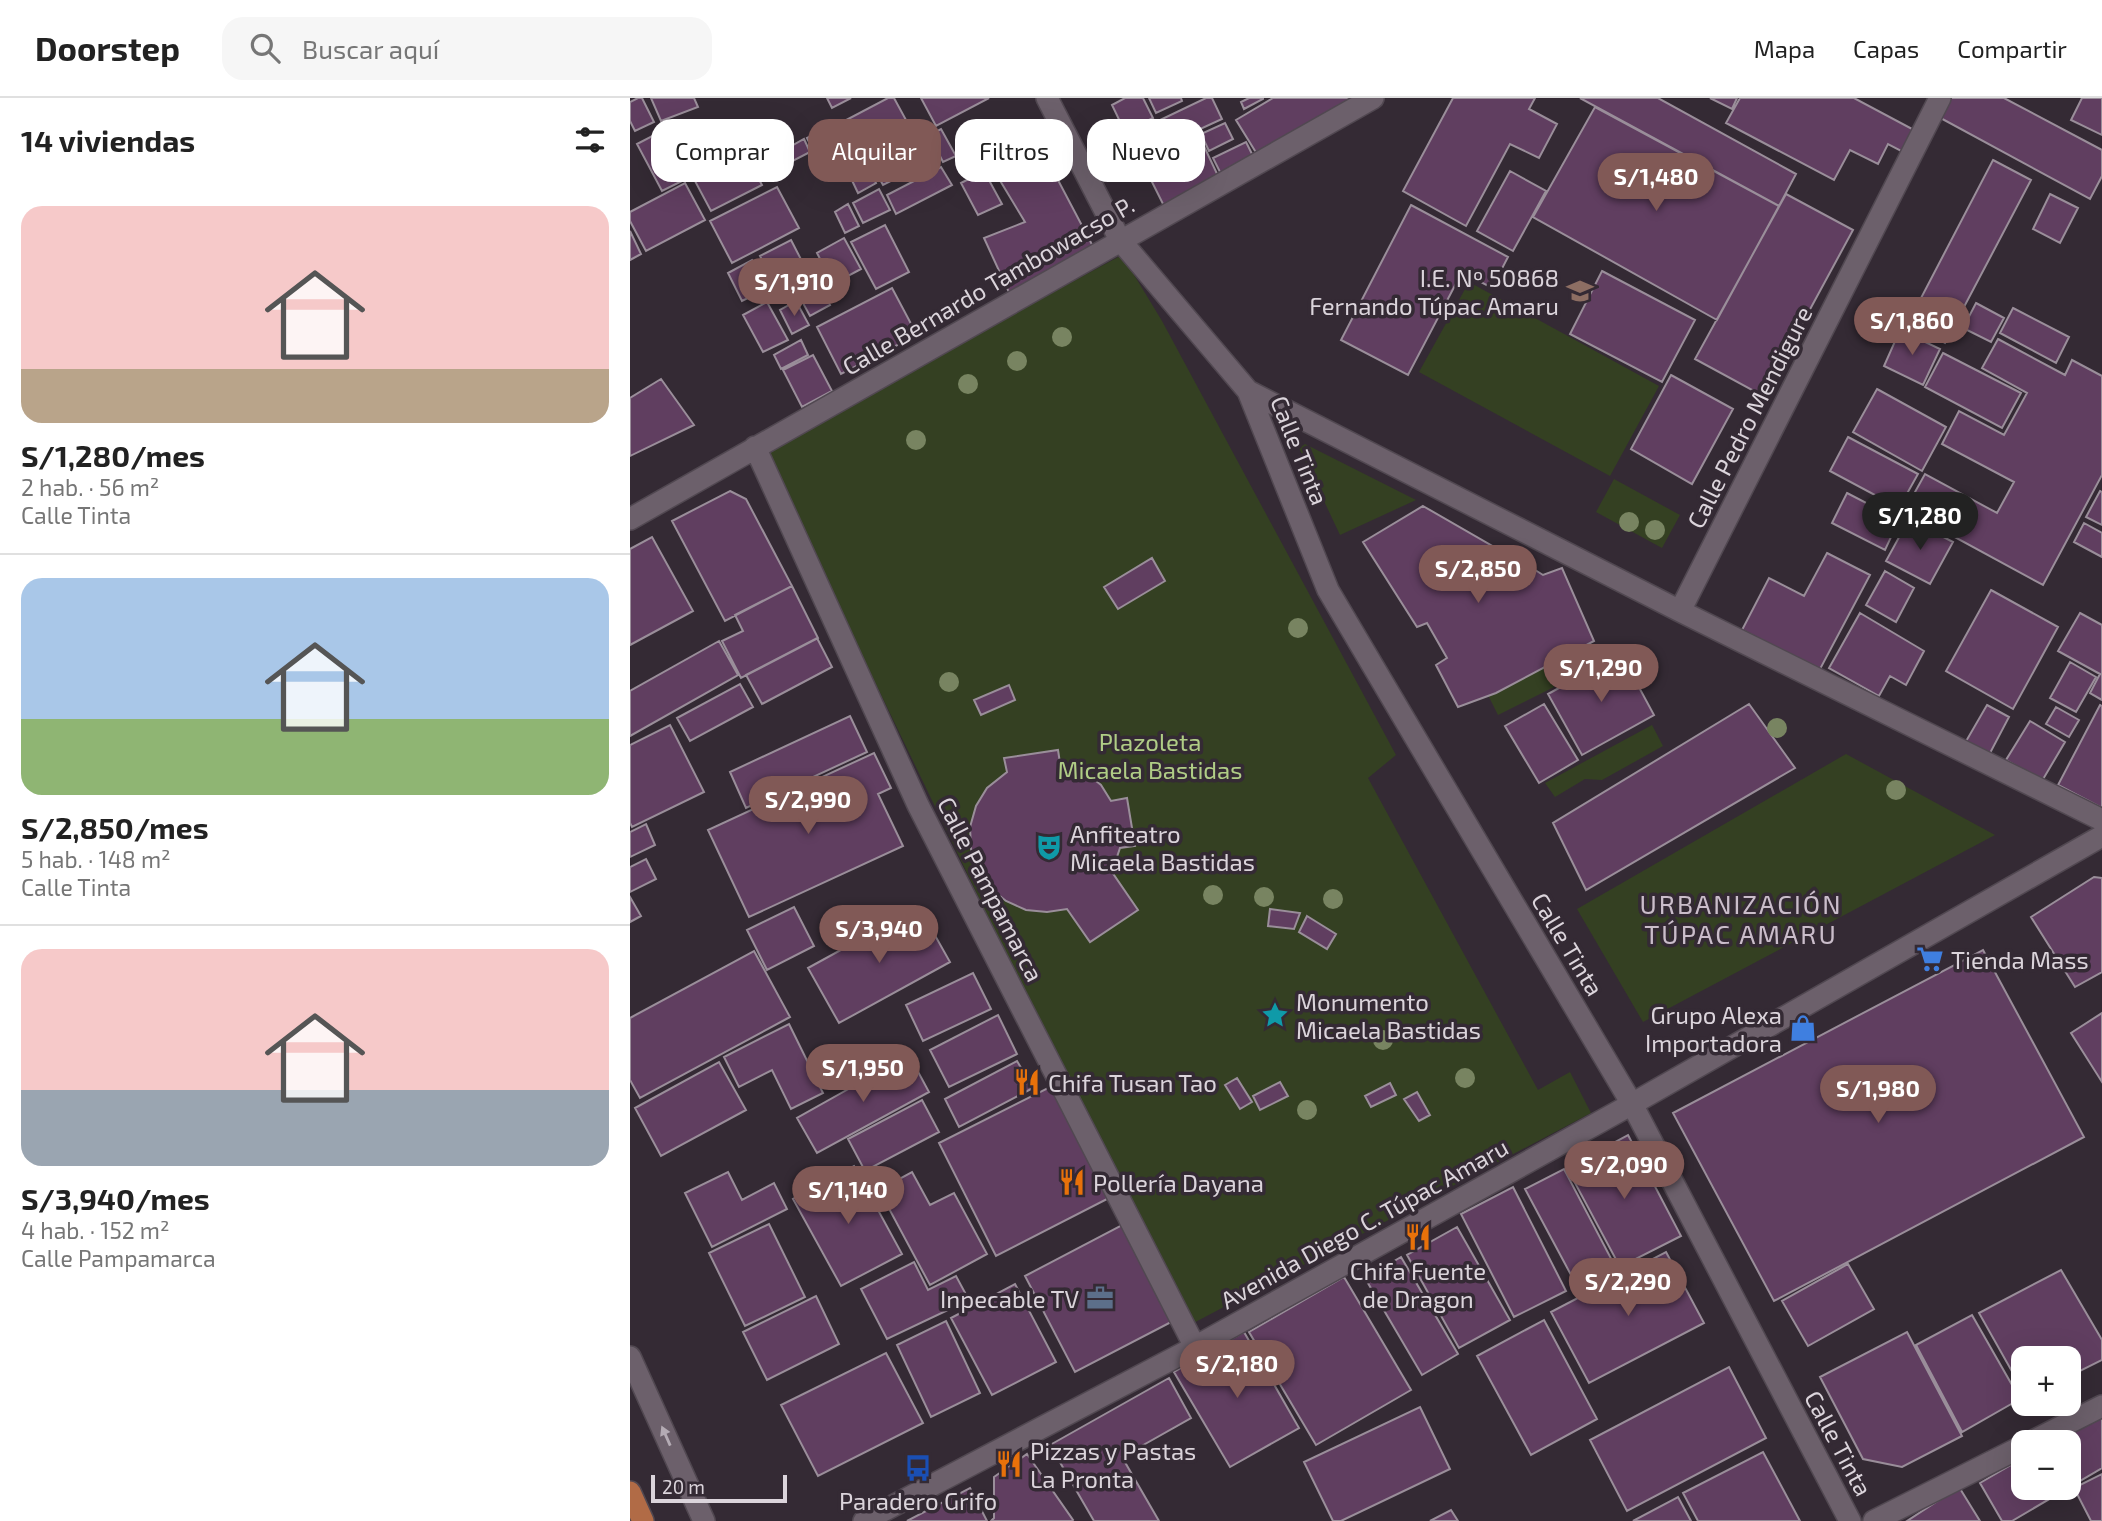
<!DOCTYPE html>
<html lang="es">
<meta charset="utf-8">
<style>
:root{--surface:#fff;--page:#f6f6f6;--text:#222;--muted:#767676;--line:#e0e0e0;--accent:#815956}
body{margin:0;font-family:"Exo 2",sans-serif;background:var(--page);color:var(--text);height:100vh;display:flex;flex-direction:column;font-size:26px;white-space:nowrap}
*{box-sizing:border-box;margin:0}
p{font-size:23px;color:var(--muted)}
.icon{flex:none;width:38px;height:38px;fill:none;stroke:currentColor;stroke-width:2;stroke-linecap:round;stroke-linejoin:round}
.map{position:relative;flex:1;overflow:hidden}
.sheet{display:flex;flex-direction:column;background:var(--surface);width:630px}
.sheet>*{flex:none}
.top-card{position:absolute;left:21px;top:21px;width:665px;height:63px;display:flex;gap:14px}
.buttons{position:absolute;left:1381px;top:1248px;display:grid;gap:14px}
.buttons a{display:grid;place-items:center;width:70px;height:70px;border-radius:14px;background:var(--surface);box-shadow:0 7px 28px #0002;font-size:35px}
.scale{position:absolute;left:21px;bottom:18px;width:136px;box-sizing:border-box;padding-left:7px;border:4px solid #dbd4db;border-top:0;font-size:19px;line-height:24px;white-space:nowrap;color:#dbd4db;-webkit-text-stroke:5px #342a34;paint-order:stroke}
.price{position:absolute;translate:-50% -60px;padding:0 16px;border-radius:24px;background:var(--accent);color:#fff;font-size:23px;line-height:46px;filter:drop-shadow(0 2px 4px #0008)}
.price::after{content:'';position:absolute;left:50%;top:42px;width:21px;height:16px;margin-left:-10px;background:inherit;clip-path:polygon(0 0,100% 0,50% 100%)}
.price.on{background:#222;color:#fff}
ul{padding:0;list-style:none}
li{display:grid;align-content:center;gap:14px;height:371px;padding:0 21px}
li+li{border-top:2px solid var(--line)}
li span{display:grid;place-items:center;height:217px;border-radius:21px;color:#555}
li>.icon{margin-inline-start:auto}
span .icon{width:126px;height:126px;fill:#fffc;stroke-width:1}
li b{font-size:30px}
h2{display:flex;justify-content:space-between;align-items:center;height:84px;padding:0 21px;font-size:30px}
.chip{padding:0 24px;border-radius:21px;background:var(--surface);box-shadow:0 7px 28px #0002;font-size:24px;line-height:63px}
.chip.on{background:var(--accent);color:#fff}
header{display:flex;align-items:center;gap:42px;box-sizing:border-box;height:98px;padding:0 35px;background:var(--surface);border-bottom:2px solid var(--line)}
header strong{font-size:33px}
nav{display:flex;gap:38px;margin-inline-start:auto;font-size:24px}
.search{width:490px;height:63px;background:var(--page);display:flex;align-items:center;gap:18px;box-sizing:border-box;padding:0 24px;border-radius:21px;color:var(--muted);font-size:26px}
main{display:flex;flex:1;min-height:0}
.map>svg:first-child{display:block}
</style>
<header>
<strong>Doorstep</strong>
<div class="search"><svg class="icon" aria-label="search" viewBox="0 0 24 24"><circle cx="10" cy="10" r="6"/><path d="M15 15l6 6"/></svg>Buscar aquí</div>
<nav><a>Mapa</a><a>Capas</a><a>Compartir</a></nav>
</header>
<main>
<section class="sheet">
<h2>14 viviendas<svg class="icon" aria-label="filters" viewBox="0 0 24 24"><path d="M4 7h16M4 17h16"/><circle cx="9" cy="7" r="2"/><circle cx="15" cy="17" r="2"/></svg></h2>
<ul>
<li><span style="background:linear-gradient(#f6c9c9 75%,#b9a48a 0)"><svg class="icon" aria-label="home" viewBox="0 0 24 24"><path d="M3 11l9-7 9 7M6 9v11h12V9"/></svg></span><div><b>S/1,280/mes</b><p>2 hab. · 56 m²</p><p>Calle Tinta</p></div></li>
<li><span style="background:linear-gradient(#a9c7e8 65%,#8fb573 0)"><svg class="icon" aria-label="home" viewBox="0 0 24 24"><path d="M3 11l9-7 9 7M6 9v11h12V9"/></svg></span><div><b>S/2,850/mes</b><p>5 hab. · 148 m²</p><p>Calle Tinta</p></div></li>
<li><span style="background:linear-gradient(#f6c9c9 65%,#9aa5b1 0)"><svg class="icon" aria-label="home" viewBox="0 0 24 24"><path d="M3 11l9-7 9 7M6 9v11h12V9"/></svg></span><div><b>S/3,940/mes</b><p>4 hab. · 152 m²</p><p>Calle Pampamarca</p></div></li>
</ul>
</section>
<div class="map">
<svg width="1472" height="1423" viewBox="0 0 1472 1423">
<rect width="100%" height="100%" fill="#342a34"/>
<path fill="#344022" d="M492 157 532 223 766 657 738 680 908 992 940 974 961 1015 556 1229 134 354 176 334 290 266Z
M839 184 1029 288 980 378 789 274Z
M675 346 786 402 710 437 669 350Z
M984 381 1050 417 1032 450 966 414Z
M919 567 924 589 868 617 858 597Z
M1022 627 1033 648 972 682 955 681 925 699 915 685Z
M1216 656 1365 737 1013 924 947 811Z"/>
<path fill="#603e60" stroke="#9a8e9a" stroke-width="2" d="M8 0H12L24 24 5 33 0 23V4Z
M21 0H64L68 9 31 23Z
M197 0H221L202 10Z
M258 0H264L282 33 219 66 201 30Z
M291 0H359L306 28Z
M495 0H513L523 20 495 34 482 7Z
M519 0H551L552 3 526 15Z
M576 0H582L592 21 516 56 505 34Z
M619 0H633V1L614 11 611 4Z
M643 0H731L630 61 606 22Z
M823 0H905L899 11 927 26 909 60 880 46 836 128 773 93Z
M950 0H1028L1166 76 1149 108Z
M1080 0H1107L1102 11Z
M1110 0H1224L1284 32 1273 54 1258 46 1248 66 1220 52 1204 82 1096 25Z
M1314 0H1374L1472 52V78L1460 101 1305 17Z
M1452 0H1472V37L1441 22Z
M965 9 1149 108 1087 222 903 119Z
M595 25 603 41 579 53 571 36Z
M100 27 132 87 81 113 49 53Z
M399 27 468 158 382 201 354 140 395 124 354 56Z
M311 31 326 58 313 64 310 58 253 87 242 67Z
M191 33 198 46 184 54 177 40Z
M28 35 52 83 32 93 7 46Z
M501 35 513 60 496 68 484 43Z
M174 41 180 54 155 67 149 55Z
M572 44 589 80 534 108 515 70Z
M616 44 626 64 593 80 583 60Z
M1363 62 1401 82 1315 245 1278 225Z
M236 65 246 85 228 95 218 74Z
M311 69 322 87 266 116 257 97Z
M354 73 372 106 348 117 331 85Z
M880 73 916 93 883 153 847 133Z
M55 85 75 122 16 153 0 123V114Z
M147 89 169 130 102 165 80 123Z
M249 91 260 112 233 125 223 105Z
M1156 96 1223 132 1133 298 1065 261Z
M1420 96 1448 110 1430 145 1403 131Z
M218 106 229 128 215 135 205 114Z
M781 107 878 159 862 190 832 174 778 277 711 242Z
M255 127 279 174 246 191 221 144Z
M0 133 11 156 0 162Z
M214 140 231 171 203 186 187 155Z
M161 142 178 175 147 191 130 158Z
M122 162 137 191 112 203 98 175Z
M972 173 1065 222 1032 284 940 236Z
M188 183 200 207 180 218 167 194Z
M262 190 287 237 211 276 187 229Z
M166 203 179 227 162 236 150 212Z
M137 204 158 242 133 254 113 217Z
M1346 205 1374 220 1361 244 1333 230Z
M1383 210 1439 239 1426 265 1370 235Z
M1270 232 1310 251 1293 287 1254 268Z
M1368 241 1435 277 1442 262 1472 278V377L1413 487 1275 412 1295 376 1367 415 1384 384 1312 346 1329 313 1374 337 1397 295 1352 270Z
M171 242 178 257 151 271 144 257Z
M1313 255 1391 295 1372 330 1295 289Z
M183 257 202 293 172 309 153 272Z
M1041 277 1103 311 1062 386 1001 351Z
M31 281 64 327 0 358V300Z
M1247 291 1316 329 1292 373 1223 334Z
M1218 339 1288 376 1269 410 1200 373Z
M100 393 116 401 162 488 95 523 42 423Z
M1470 393 1472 394V427L1456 419Z
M1217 395 1269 422 1255 452 1202 425Z
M793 408 864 449 871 473 888 461 913 477 932 470 964 543 866 595 828 609 806 567 817 560 797 525 787 529 733 444Z
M1279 421 1323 444 1300 486 1256 463Z
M1454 425 1472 435V459L1444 444Z
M22 439 63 513 0 547V451Z
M1197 455 1240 477 1189 573 1112 532 1139 480 1174 498Z
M522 460 535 483 488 511 474 489Z
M1255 473 1284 490 1266 524 1236 507Z
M162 488 188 540 111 580 92 543 113 533 105 517Z
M1361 492 1428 529 1383 611 1316 573Z
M1230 515 1294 553 1276 587 1260 578 1249 598 1199 570Z
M1450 515 1472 527V602L1460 595 1470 576 1428 553Z
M187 540 202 569 132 606 116 577Z
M89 543 108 577 0 638V593Z
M991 556 1024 617 952 657 918 596Z
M1440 564 1466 579 1446 614 1420 600Z
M110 586 123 609 60 643 47 620Z
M379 587 385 602 351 617 344 602Z
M914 606 948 662 909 685 875 628Z
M1119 606 1165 670 956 792 923 725Z
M1357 607 1379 619 1359 657 1335 645Z
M1470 607 1472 608V710L1428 687Z
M1426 609 1449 622 1439 639 1416 626Z
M220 618 237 654 116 710 100 674Z
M1400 623 1435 644 1412 683 1376 662Z
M40 627 74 694 2 729 0 725V647Z
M428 652 430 665 455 674 471 687 481 703 497 700 505 748 490 750 482 774 508 812 460 844 437 811 417 814 396 812 376 803 359 789 347 771 341 751 340 729 346 708 357 690 377 674 374 660Z
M244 655 261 690 248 696 273 748 119 819 78 732Z
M16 726 25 747 0 759V734Z
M16 761 26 781 0 794V769Z
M1464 779 1472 780V874L1445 889 1401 819Z
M0 799 11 818 0 824Z
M164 809 184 848 137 872 117 832Z
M289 809 320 864 209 925 178 870Z
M640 811 670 815 664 831 638 828Z
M677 818 706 836 697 851 669 834Z
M1353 852 1454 1039 1144 1203 1043 1015Z
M124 853 160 919 10 1000 0 982V920Z
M343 875 361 911 293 943 276 907Z
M1472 915V984L1441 935Z
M368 917 387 956 319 989 300 952Z
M159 926 193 995 161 1011 142 972 109 989 94 959Z
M279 957 299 994 187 1055 167 1020Z
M387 963 403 990 329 1029 315 1001Z
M89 964 116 1012 31 1058 5 1010Z
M607 980 622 1004 610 1011 595 987Z
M650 984 658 998 630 1012 623 998Z
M760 985 766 997 741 1009 735 998Z
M422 988 479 1100 366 1158 309 1045Z
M787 994 800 1017 789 1023 774 1001Z
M292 1002 309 1034 235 1073 218 1041Z
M998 1037 1051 1138 990 1169 937 1070Z
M224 1068 272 1156 211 1188 163 1101Z
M934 1071 986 1170 948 1190 895 1091Z
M98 1074 112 1102 144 1085 157 1111 82 1149 55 1095Z
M282 1074 300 1107 324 1095 357 1156 300 1187 249 1092Z
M883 1089 936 1193 884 1219 831 1116Z
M139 1126 175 1199 115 1228 79 1155Z
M494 1126 545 1222 445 1274 395 1178Z
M827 1129 880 1222 829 1250 777 1157Z
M1036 1154 1074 1225 959 1285 921 1214Z
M771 1159 828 1256 792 1277 735 1180Z
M284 1164 298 1192 326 1178 339 1202 257 1241 231 1191Z
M1218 1166 1244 1211 1178 1248 1152 1203Z
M1431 1172 1472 1242V1262L1438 1279V1260H1393V1293L1349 1215Z
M714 1179 781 1292 686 1347 619 1234Z
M385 1186 426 1264 362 1297 321 1220Z
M186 1198 209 1246 137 1282 113 1234Z
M1342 1217 1390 1301 1332 1334 1286 1247Z
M914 1222 967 1321 901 1357 847 1258Z
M316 1223 350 1295 301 1319 267 1247Z
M614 1234 669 1330 600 1369 544 1274Z
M1277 1234 1332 1338 1272 1369 1233 1361 1190 1279Z
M256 1255 293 1325 188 1378 151 1307Z
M1099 1269 1136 1340 997 1413 960 1342Z
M539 1280 561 1320 492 1359 529 1423H464L420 1347Z
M790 1309 820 1371 711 1423H703L674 1364Z
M1472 1314V1370L1382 1423H1372L1350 1385 1393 1360V1390H1438V1344H1421Z
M1133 1354 1170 1423H1068L1053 1395Z
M397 1356 443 1422 442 1423H361L364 1420V1379Z
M1472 1376V1423H1461L1444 1390Z
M1329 1389 1350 1423H1277Z
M340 1390 357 1423H277Z
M1048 1399 1061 1423H1003Z
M821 1412 828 1423H800Z"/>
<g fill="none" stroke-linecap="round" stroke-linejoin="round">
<defs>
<path id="minor" d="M417 0 490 142 618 293 1050 513 1472 722
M618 293 698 492 1002 1006 1220 1423
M125 349 288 707 565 1249
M0 421 743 0
M1050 513 1310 0
M1401 1344 1472 1308
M234 1423 565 1249 1002 1006 1472 738
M1244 1423 1393 1348"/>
<path id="secondary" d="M0 1259 74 1423"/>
<path id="primary" d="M0 1394 13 1423"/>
</defs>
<use href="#minor" stroke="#514851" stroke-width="24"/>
<use href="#secondary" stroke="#514851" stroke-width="24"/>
<use href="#primary" stroke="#514851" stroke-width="24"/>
<use href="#minor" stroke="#6c606b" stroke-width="21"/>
<use href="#secondary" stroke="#6c606b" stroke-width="21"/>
<use href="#primary" stroke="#b16b46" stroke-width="21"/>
</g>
<g fill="#788461">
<circle cx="432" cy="239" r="10"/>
<circle cx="387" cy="263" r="10"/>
<circle cx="338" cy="286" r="10"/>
<circle cx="286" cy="342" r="10"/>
<circle cx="999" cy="424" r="10"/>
<circle cx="1025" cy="432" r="10"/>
<circle cx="668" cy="530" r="10"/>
<circle cx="319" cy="584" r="10"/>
<circle cx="1147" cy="630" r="10"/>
<circle cx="1266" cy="692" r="10"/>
<circle cx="583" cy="797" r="10"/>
<circle cx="634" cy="799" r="10"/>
<circle cx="703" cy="801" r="10"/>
<circle cx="753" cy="942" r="10"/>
<circle cx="835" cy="980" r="10"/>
<circle cx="677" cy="1012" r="10"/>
</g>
<defs><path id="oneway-solid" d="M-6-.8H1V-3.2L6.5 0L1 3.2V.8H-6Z" transform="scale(1.75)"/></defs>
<use fill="#b4abb4" href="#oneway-solid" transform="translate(36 1338) rotate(-114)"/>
<defs>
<symbol id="school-bare" viewBox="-9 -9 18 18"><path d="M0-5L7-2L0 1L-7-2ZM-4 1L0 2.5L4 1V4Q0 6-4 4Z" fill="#8d6e63" stroke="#342a34" stroke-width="2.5" paint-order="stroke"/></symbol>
<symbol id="theatre-bare" viewBox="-9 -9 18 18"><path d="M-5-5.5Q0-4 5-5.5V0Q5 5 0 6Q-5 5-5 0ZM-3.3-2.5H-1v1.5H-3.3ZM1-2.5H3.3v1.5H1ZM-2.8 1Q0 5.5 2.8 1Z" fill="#0f9aa8" stroke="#342a34" stroke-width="2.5" paint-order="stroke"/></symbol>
<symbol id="supermarket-bare" viewBox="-9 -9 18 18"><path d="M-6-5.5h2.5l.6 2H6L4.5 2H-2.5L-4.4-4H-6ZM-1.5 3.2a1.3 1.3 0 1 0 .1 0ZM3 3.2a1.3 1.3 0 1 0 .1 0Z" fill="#3f7fe0" stroke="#342a34" stroke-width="2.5" paint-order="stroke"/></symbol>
<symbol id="sight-bare" viewBox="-9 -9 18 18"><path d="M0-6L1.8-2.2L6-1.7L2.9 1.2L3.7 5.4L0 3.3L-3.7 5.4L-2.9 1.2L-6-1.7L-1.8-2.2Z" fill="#0f9aa8" stroke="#342a34" stroke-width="2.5" paint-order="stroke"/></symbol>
<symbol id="shop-bare" viewBox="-9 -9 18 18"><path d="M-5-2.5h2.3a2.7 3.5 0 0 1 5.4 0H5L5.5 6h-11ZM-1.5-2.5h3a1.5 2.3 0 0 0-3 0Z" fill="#3f7fe0" stroke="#342a34" stroke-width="2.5" paint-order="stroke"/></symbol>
<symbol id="restaurant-bare" viewBox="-9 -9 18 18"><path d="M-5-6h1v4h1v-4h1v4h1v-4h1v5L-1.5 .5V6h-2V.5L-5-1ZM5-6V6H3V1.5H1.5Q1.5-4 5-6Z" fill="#e8710a" stroke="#342a34" stroke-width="2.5" paint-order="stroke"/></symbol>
<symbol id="office-bare" viewBox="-9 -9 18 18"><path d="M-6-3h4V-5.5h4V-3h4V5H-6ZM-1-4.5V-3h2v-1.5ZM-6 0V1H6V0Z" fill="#5c6f8a" stroke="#342a34" stroke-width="2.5" paint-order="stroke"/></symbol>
<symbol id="bus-bare" viewBox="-9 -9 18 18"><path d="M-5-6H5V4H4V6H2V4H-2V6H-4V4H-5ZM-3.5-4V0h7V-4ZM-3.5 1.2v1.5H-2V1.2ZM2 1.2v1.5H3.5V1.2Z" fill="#1a4fb4" stroke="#342a34" stroke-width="2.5" paint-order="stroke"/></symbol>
</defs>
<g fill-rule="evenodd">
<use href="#school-bare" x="931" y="174" width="38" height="38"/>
<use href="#theatre-bare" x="400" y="730" width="38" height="38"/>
<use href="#supermarket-bare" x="1281" y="842" width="38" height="38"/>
<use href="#sight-bare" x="626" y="898" width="38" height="38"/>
<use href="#shop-bare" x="1154" y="911" width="38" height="38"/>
<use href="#restaurant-bare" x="378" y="965" width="38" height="38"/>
<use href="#restaurant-bare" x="423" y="1065" width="38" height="38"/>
<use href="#restaurant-bare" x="769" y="1120" width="38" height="38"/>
<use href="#office-bare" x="451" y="1181" width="38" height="38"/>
<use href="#restaurant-bare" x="360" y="1347" width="38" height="38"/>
<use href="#bus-bare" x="269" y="1351" width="38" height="38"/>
</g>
<g text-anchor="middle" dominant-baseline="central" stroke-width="7" stroke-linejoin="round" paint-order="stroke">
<g font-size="24" fill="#dbd4db" stroke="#342a34" text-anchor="start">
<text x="929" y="179" text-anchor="end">I.E. Nº 50868<tspan x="929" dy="28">Fernando Túpac Amaru</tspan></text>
<text x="440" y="735">Anfiteatro<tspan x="440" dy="28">Micaela Bastidas</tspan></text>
<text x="1321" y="861">Tienda Mass</text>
<text x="666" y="903">Monumento<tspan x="666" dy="28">Micaela Bastidas</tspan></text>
<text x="1152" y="916" text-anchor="end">Grupo Alexa<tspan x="1152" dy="28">Importadora</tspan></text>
<text x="418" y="984">Chifa Tusan Tao</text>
<text x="463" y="1084">Pollería Dayana</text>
<text x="788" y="1172" text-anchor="middle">Chifa Fuente<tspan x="788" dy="28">de Dragon</tspan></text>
<text x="449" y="1200" text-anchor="end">Inpecable TV</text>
<text x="400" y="1352">Pizzas y Pastas<tspan x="400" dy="28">La Pronta</tspan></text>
<text x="288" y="1402" text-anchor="middle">Paradero Grifo</text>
</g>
<g font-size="24" fill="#dbd4db" stroke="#342a34">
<text transform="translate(358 187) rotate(-30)">Calle Bernardo Tambowacso P.</text>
<text transform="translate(1119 319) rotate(-63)">Calle Pedro Mendigure</text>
<text transform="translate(670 352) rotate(68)">Calle Tinta</text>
<text transform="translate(361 791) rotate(63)">Calle Pampamarca</text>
<text transform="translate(938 846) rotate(59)">Calle Tinta</text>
<text transform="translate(734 1125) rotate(-29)">Avenida Diego C. Túpac Amaru</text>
<text transform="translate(1209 1345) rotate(62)">Calle Tinta</text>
</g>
<g font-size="24" fill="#b0cd86" stroke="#342a34">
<text x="520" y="643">Plazoleta<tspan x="520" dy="28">Micaela Bastidas</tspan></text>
</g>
<g font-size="26" letter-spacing="2" fill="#cabdca" stroke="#342a34">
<text x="1111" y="805">URBANIZACIÓN<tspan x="1111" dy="30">TÚPAC AMARU</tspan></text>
</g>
</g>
</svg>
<div class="buttons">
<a>+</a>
<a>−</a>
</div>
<div class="scale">20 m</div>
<b class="price" style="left:1026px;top:115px">S/1,480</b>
<b class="price" style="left:164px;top:220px">S/1,910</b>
<b class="price" style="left:1282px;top:259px">S/1,860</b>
<b class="price on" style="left:1290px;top:454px">S/1,280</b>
<b class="price" style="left:848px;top:507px">S/2,850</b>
<b class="price" style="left:971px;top:606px">S/1,290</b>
<b class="price" style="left:178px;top:738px">S/2,990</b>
<b class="price" style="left:249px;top:867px">S/3,940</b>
<b class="price" style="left:233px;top:1006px">S/1,950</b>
<b class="price" style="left:1248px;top:1027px">S/1,980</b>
<b class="price" style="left:994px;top:1103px">S/2,090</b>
<b class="price" style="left:218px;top:1128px">S/1,140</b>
<b class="price" style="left:998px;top:1220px">S/2,290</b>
<b class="price" style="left:607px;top:1302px">S/2,180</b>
<div class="top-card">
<a class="chip">Comprar</a>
<a class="chip on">Alquilar</a>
<a class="chip">Filtros</a>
<a class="chip">Nuevo</a>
</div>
</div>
</main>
